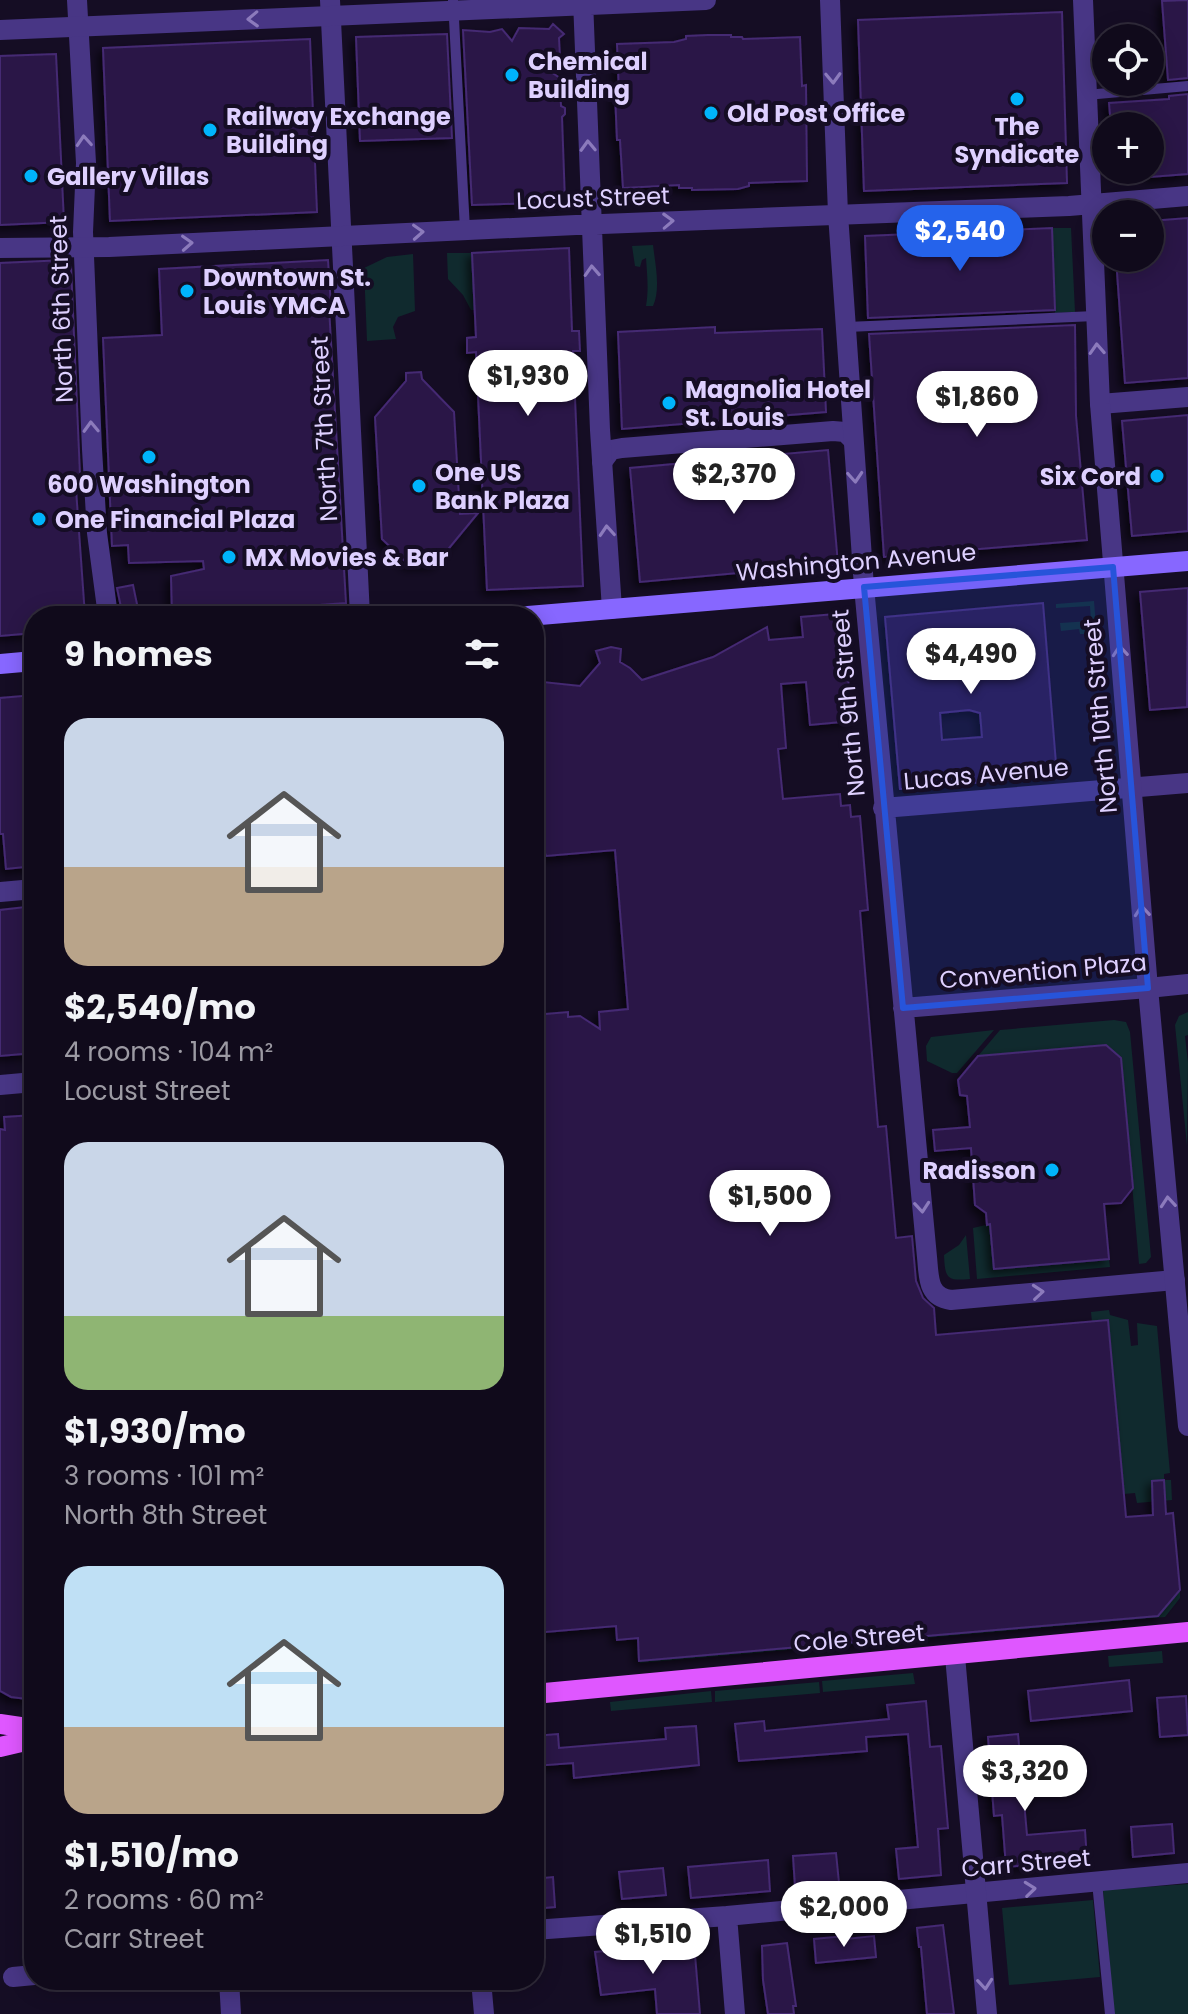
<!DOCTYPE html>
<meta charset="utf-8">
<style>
:root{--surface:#100a1b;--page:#191324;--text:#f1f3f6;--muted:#9c9aa3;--line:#302b3a;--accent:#2563eb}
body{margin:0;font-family:Poppins,sans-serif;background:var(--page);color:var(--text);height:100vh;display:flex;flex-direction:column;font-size:30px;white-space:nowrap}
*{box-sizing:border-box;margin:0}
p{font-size:26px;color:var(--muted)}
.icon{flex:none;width:44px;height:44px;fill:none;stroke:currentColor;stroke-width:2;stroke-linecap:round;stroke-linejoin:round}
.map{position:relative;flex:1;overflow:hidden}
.details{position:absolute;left:24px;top:606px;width:520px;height:1384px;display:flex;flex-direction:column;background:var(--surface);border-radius:32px;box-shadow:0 4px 20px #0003,0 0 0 2px var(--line)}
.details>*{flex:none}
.controls{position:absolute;left:1092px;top:24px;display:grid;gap:16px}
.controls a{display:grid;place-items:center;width:72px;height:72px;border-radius:50%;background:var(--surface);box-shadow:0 4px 20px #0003,0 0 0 2px var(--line);font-size:40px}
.price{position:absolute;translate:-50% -68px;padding:0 18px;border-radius:28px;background:#fff;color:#222;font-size:26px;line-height:52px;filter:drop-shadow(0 2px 4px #0008)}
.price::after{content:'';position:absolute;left:50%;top:48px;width:24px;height:18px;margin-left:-12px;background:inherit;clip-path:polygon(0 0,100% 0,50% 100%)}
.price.active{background:var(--accent);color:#fff}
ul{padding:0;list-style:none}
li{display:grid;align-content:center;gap:16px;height:424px;padding:0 40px}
li span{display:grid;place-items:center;height:248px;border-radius:24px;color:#555}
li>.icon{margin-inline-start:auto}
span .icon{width:144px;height:144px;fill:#fffc;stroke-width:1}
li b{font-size:34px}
h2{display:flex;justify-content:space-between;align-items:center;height:96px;padding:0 40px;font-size:34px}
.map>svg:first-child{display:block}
</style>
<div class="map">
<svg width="1188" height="2014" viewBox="0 0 1188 2014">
<defs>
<filter id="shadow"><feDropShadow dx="-4.5" dy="4.5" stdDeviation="4" flood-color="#0009"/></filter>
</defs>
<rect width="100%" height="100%" fill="#150d24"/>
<path fill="#102a2e" d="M1052 228H1071L1075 312 1055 313Z
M653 245C655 263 661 289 653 306H646C649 289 647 274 646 258L642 260 640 267 635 266 632 246Z
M447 253H472L475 310H471L463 295 448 279Z
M413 254 415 311 398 317 393 327 396 339 367 341 364 268 387 257Z
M1094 601 1100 678H1095L1091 634H1080L1079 629 1061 631 1060 623 1091 621 1090 606 1056 608V604Z
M1188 1012V1035L1185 1036 1188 1063 1187 1146 1175 1025 1179 1016Z
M1114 1020 1126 1022 1130 1032 1151 1257 1146 1263 1139 1264 1121 1058 978 1056 1000 1030Z
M994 1030 957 1073H952L927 1061 926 1046 931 1037Z
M990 1224 994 1269 1109 1259 1110 1267 977 1279 973 1228Z
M966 1235 970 1279C947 1281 945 1279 944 1255L959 1245Z
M1109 1310 1110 1315 1128 1320 1131 1346 1138 1345 1137 1323 1157 1326 1170 1473 1164 1474V1480H1171L1172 1500 1137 1503 1135 1493 1124 1494 1108 1321 1092 1322 1091 1312Z
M1180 1590V1598L1165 1617 640 1663 639 1661Z
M1162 1651 1163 1663 1109 1667 1108 1656Z
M913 1673 915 1684 823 1692 822 1681Z
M819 1682 820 1693 715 1702V1691Z
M711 1691 712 1702 611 1711 610 1702Z
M1188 1884V2014H1114L1103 1890Z
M1093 1900 1100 1977 1009 1985 1002 1908Z"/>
<path fill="#2a1846" stroke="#452973" stroke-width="2" fill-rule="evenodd" filter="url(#shadow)" d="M1188 0V78L1168 80 1162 1Z
M1062 12 1067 183 864 191 858 20Z
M553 24 564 34 559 38 560 57 566 62 551 72 566 82 560 86 561 106 565 108V114L562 117 565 202 472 205 463 30 490 32 502 29 512 41 519 28 549 29Z
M447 34 452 138 360 141 356 37Z
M708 35H731V37H742L743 39 800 37 802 86 806 85 807 181 749 183V186L738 189 692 190V188H679V185L623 188 620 140H617L616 116 615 93H619L617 44 674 42 686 39V36Z
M310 39 317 212 110 221 103 48Z
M56 54 64 222 0 225V56Z
M1188 94V174L1150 177V126H1111L1109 103 1169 99V96Z
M1188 218V378L1125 383 1116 258H1150V221Z
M1052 228 1055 310 868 318 865 236Z
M569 248 572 331H579L580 351H573L583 586 487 590 476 352 467 353V338L476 337 472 253Z
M66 260 71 266 80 475H75L85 616H34V633L0 636V263Z
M328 260 331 307H329L346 603 238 611 234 616H227L222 612 172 614 171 576 204 569 203 561 129 563 128 545 112 546 103 338 162 335 159 269Z
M1075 325 1076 416 1087 540 884 557 869 334Z
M715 327V333L822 329 826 412 622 429 618 332Z
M421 372 422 379 454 412 460 514 478 513 436 564 409 565 382 539 375 417 406 381V373Z
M1188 415V531L1132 536 1122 421Z
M828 450 838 564 640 582 630 468Z
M133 585 138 609 122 612 117 588Z
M1188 588 1187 707 1150 710 1140 592Z
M1043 603 1057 776 900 789 885 617ZM969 710 980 713 982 737 942 740 940 713Z
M847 613 851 645H845L852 721 810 725 806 682 781 684 786 748 778 749 783 799 840 794 841 806 850 805 851 817 860 816 868 910 860 911 878 1127 886 1126 896 1238 912 1236 916 1281 923 1298 934 1308 936 1335 1108 1320 1126 1517 1153 1515 1152 1481 1164 1480 1166 1514 1173 1513 1180 1590 1158 1616 639 1661 638 1638 617 1640 616 1626 534 1633V1015L568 1012V1017L580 1016 600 1029 599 1012 628 1009 615 850 546 856 545 853 534 854V681L580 686 600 663 596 651 611 647 621 649 620 662 630 668 642 680 713 657 767 627 769 640 803 637 801 617Z
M34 695V866L6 869 3 834H0V698Z
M34 906V1053L0 1056V910Z
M1106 1045 1121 1058 1133 1188 1121 1203 1104 1204 1109 1259 994 1269 990 1224 987 1225 986 1213 975 1205 971 1148 935 1151 933 1130 970 1127 967 1096 960 1095 958 1080 978 1056Z
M34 1115V1699H27L11 1697 0 1691V1129L5 1130 4 1117Z
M1129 1680 1132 1711 1031 1721 1028 1691Z
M1186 1696 1188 1735 1160 1737 1157 1698Z
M926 1701 930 1747 941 1746 948 1828 938 1829 941 1875 899 1879 896 1849 918 1847 908 1734 866 1737 867 1751 739 1761 735 1724 764 1721 765 1731 889 1719 887 1705Z
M696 1726 699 1765 574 1778 573 1763 534 1766V1736L558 1734 559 1748 666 1739 665 1728Z
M1018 1734 1027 1835 1085 1830 1087 1860 1006 1867 1002 1815 994 1816 988 1737Z
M1172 1824 1174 1853 1133 1857 1131 1827Z
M836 1853 839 1883 795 1886 793 1856Z
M768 1860 770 1891 691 1898 688 1867Z
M663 1868 666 1895 622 1899 619 1872Z
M553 1877 555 1907 534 1909V1879Z
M943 1925 954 2014H927L921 1947H919L917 1928Z
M845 1936 846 1939 874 1936 876 1957 816 1963 814 1939Z
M694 1943 700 2014H657L655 1989 601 1995 595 1952Z
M787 1943 796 2006H793L794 2014H768L763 1980 762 1946Z"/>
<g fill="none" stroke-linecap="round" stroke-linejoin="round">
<path stroke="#483685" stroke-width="10" d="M453 0 465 230
M1086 95 1188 86
M847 327 1095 316
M1097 1882 1110 2014"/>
<path stroke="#483685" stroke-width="20" d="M77 0 86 163 83 232 92 449 97 533 108 616
M330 0 360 616
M1100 404 1188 397
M602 462 611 450 622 448 833 431 845 432 853 440
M864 587 927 1257C929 1276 927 1297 951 1300L1175 1280
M883 808 1188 783
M0 892 34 889
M903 1008 1148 988
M0 1085 34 1082
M727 1916 735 2014
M534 1930 727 1916 1188 1873
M13 1977 34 1975
M229 1980 231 2014
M481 1980 484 2014"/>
<path stroke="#483685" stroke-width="20" d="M583 0 600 430 612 609
M830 0 838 214 864 587
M1083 0 1100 404 1148 988 1188 1426
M0 30 706 0
M0 248 109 247 576 225 1069 206 1188 196
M1148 988 1188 984
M955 1656 987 2014"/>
<path stroke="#8767ff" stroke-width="20" d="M528 616 1188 561
M0 664 34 661"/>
<path stroke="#df57ff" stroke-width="20" d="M534 1694 1188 1632
M0 1724 34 1729
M0 1747 34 1739"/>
</g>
<defs><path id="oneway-chevron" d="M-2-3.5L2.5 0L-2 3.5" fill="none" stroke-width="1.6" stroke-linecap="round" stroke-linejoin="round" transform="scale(2)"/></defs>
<g stroke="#8c7bbc">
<use href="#oneway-chevron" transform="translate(253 19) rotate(178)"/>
<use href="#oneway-chevron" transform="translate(833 78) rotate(88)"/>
<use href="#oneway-chevron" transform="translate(84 141) rotate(-94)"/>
<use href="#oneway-chevron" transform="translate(588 146) rotate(-92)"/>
<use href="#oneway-chevron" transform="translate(668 221) rotate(-2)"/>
<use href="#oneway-chevron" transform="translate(418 232) rotate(-3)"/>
<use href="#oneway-chevron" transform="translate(187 243) rotate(-3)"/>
<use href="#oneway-chevron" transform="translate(592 271) rotate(-93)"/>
<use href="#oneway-chevron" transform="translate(1097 349) rotate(-93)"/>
<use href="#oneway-chevron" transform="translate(91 427) rotate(-92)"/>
<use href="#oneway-chevron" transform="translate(855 477) rotate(86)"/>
<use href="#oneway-chevron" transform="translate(607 531) rotate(-94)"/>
<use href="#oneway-chevron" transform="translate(1120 651) rotate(-95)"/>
<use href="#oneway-chevron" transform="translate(1142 911) rotate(-95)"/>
<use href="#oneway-chevron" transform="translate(1168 1202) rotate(-95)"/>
<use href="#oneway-chevron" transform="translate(922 1207) rotate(85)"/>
<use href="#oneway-chevron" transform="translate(1038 1292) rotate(-5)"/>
<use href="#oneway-chevron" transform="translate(1030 1889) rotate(-6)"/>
<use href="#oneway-chevron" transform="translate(985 1984) rotate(85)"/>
</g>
<path fill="#2754da" fill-opacity="0.2" stroke="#2754da" stroke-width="6" stroke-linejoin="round" d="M1113 567 1148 988 903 1008 864 587Z"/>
<g fill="#00b4fb" stroke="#150d24" stroke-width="3">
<circle cx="512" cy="75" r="8"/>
<circle cx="1017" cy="99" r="8"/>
<circle cx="711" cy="113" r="8"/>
<circle cx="210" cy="130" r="8"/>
<circle cx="31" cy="176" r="8"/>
<circle cx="187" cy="291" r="8"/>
<circle cx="669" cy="403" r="8"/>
<circle cx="149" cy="457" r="8"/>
<circle cx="1157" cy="476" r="8"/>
<circle cx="419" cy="486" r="8"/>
<circle cx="39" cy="519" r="8"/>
<circle cx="229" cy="557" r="8"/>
<circle cx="1052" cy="1170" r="8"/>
</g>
<g text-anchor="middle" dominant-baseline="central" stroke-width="8" stroke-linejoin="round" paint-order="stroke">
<g font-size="24" font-weight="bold" fill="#ded0ff" stroke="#150d24" text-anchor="start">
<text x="528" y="61">Chemical<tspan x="528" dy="28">Building</tspan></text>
<text x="727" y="113">Old Post Office</text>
<text x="226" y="116">Railway Exchange<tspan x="226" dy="28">Building</tspan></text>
<text x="1017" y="126" text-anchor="middle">The<tspan x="1017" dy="28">Syndicate</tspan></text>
<text x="47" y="176">Gallery Villas</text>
<text x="203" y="277">Downtown St.<tspan x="203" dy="28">Louis YMCA</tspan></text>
<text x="685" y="389">Magnolia Hotel<tspan x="685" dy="28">St. Louis</tspan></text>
<text x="435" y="472">One US<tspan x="435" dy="28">Bank Plaza</tspan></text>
<text x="1141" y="476" text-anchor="end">Six Cord</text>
<text x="149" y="484" text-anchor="middle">600 Washington</text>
<text x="55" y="519">One Financial Plaza</text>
<text x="245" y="557">MX Movies &amp; Bar</text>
<text x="1036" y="1170" text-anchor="end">Radisson</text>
</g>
<g font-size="24" fill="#ded0ff" stroke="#150d24">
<text transform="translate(593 198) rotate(-2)">Locust Street</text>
<text transform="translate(61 309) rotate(-92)">North 6th Street</text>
<text transform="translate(324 429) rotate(-93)">North 7th Street</text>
<text transform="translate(856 562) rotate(-5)">Washington Avenue</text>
<text transform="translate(848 703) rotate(-95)">North 9th Street</text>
<text transform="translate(1100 716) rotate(-95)">North 10th Street</text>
<text transform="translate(986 774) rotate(-5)">Lucas Avenue</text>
<text transform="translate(1043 971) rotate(-5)">Convention Plaza</text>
<text transform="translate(859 1638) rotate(-5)">Cole Street</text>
<text transform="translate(1026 1863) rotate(-5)">Carr Street</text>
</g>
</g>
</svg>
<div class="controls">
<a><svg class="icon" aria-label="locate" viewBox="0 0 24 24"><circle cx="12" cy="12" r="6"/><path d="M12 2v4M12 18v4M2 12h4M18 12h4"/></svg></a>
<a>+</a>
<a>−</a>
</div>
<b class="price active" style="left:960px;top:273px">$2,540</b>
<b class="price" style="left:528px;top:418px">$1,930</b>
<b class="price" style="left:977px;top:439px">$1,860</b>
<b class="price" style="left:734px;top:516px">$2,370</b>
<b class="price" style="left:971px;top:696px">$4,490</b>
<b class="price" style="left:770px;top:1238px">$1,500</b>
<b class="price" style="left:1025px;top:1813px">$3,320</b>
<b class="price" style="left:844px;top:1949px">$2,000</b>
<b class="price" style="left:653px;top:1976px">$1,510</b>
<section class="details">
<h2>9 homes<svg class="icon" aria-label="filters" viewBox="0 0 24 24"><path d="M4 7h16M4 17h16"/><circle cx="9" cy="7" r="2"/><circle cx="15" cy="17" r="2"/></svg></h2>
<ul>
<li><span style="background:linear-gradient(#c9d6e8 60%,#b9a48a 0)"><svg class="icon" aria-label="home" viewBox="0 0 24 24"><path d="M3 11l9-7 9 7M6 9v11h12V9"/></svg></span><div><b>$2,540/mo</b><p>4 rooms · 104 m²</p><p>Locust Street</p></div></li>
<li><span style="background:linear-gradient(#c9d6e8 70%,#8fb573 0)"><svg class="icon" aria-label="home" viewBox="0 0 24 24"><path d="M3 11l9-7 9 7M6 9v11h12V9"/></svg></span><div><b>$1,930/mo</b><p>3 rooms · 101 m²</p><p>North 8th Street</p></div></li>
<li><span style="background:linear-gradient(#bfe0f5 65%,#b9a48a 0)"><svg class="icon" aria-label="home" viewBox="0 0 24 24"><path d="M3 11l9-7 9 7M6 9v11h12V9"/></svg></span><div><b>$1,510/mo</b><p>2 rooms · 60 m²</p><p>Carr Street</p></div></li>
</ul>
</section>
</div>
